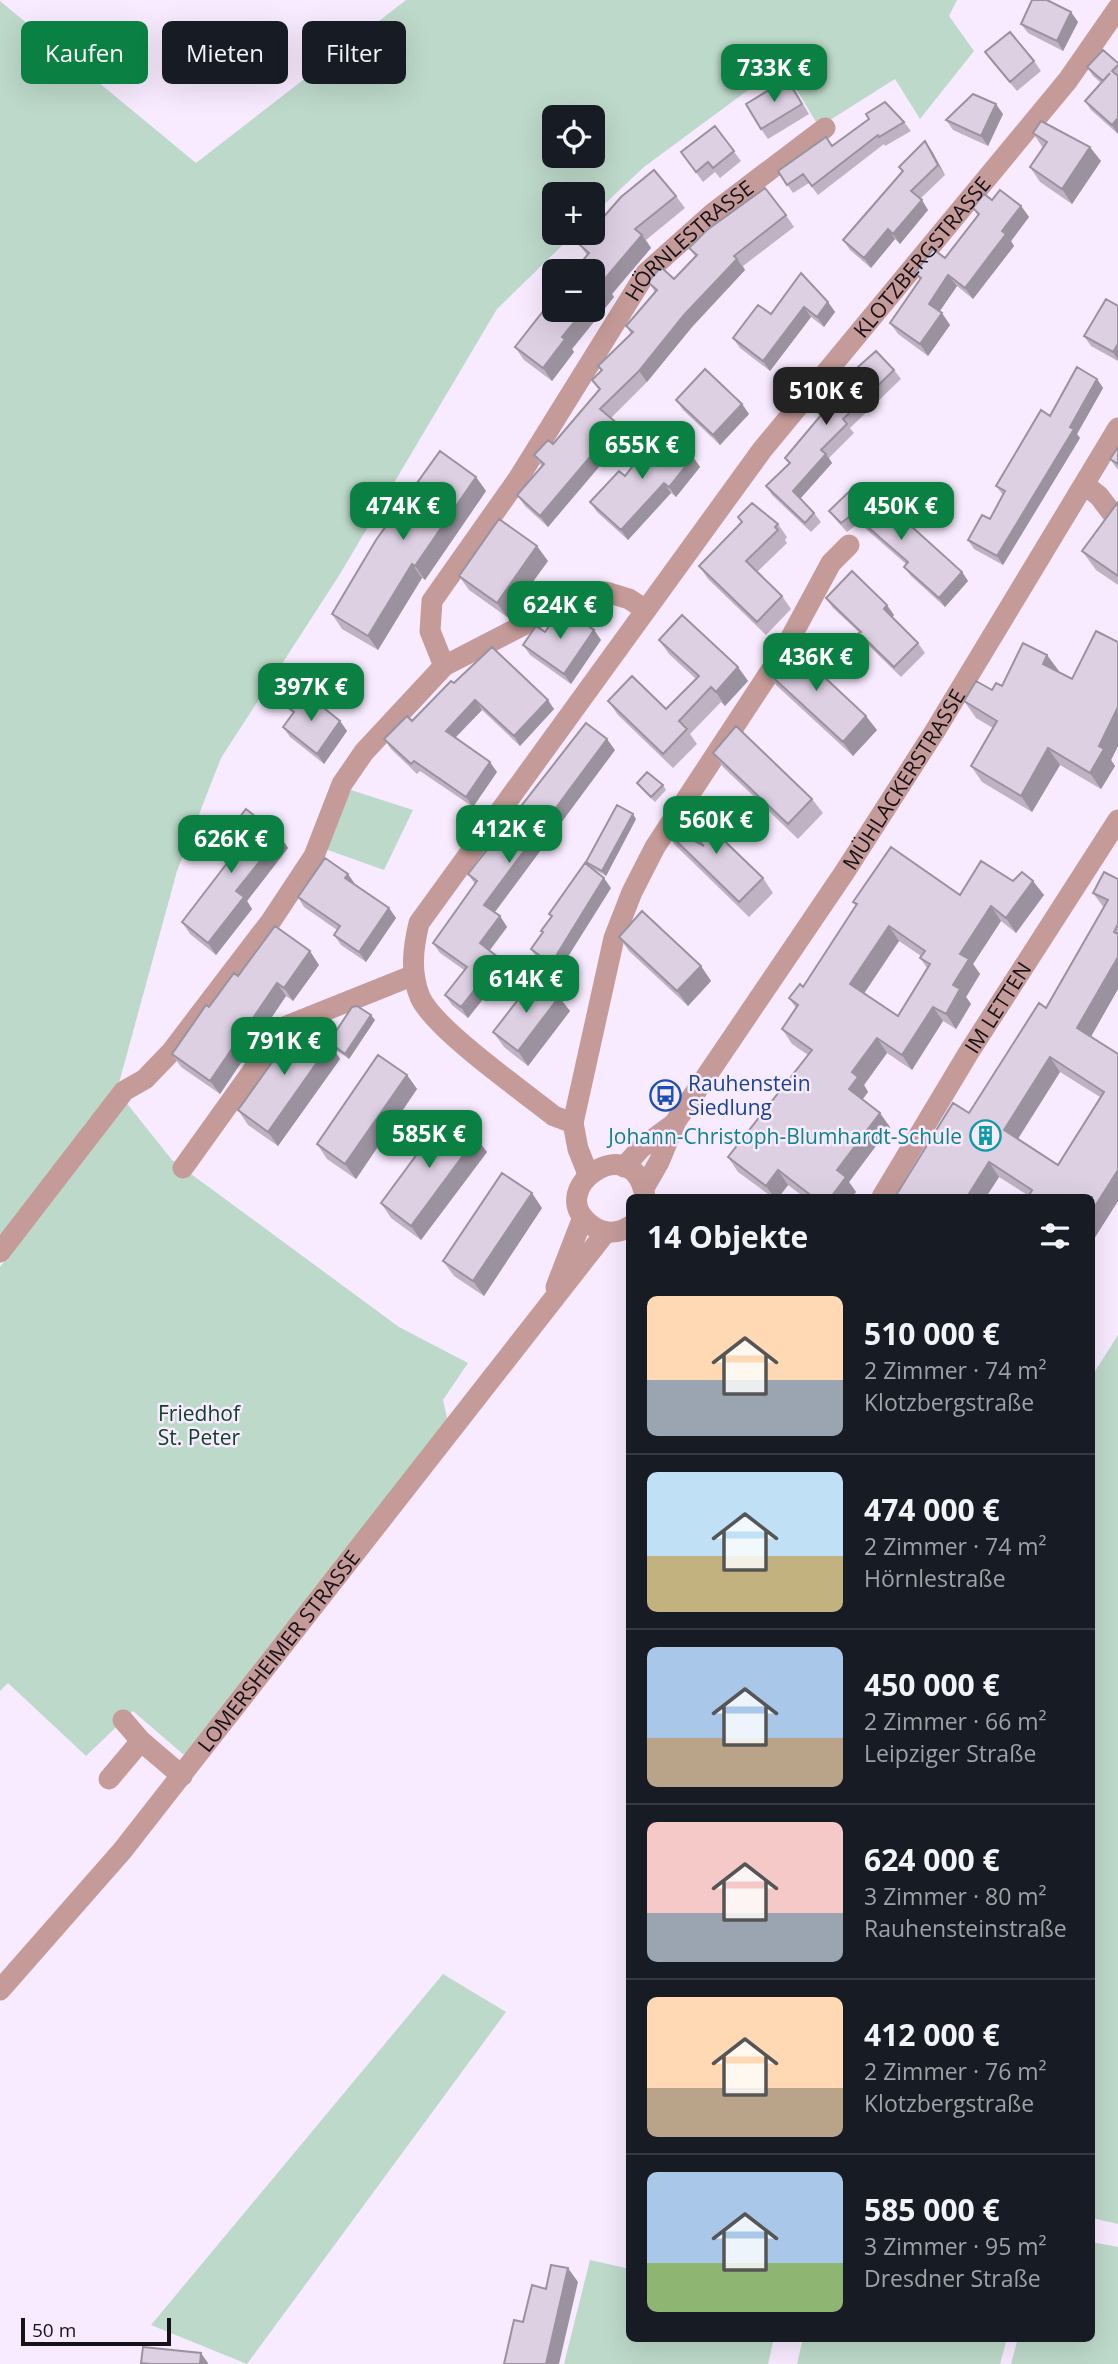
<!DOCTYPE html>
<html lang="de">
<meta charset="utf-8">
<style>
:root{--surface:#171b24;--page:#242831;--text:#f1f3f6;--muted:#9ea1a6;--line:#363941;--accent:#0b8043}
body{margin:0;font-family:"Open Sans",sans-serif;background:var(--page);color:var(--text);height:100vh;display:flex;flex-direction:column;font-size:26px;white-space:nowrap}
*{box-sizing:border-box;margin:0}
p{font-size:23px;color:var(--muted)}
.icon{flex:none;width:38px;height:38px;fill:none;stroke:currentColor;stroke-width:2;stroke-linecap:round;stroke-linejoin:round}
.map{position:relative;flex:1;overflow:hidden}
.drawer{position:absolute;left:626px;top:1194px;width:469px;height:1148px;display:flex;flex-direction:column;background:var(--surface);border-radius:10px;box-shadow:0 7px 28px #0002}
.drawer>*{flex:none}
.hud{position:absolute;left:21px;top:21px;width:500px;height:63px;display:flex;gap:14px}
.buttons{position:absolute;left:542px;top:105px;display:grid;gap:14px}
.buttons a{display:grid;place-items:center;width:63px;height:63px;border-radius:10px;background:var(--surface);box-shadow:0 7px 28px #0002;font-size:35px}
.scale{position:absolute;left:21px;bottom:18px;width:150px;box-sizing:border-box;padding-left:7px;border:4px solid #161218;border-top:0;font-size:19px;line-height:24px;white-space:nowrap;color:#161218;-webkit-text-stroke:5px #f9ebff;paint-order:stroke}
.price{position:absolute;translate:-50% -60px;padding:0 16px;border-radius:14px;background:var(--accent);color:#fff;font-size:23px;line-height:46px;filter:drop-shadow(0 2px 4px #0008)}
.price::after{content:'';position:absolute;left:50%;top:42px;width:21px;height:16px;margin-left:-10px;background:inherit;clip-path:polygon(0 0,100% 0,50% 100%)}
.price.current{background:#222;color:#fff}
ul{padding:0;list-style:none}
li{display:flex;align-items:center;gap:21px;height:175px;padding:0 21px}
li+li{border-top:2px solid var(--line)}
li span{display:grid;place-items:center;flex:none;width:196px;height:140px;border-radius:10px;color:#555}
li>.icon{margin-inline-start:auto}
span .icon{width:84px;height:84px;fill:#fffc;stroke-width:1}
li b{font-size:30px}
h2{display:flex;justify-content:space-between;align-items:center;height:84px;padding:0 21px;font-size:30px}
.tag{padding:0 24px;border-radius:10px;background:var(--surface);box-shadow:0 7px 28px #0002;font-size:24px;line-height:63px}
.tag.current{background:var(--accent);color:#fff}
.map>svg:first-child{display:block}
</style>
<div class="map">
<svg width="1118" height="2364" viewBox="0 0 1118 2364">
<rect width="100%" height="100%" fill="#f9ebff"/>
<path fill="#bdd9c9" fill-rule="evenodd" d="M406 0H957L949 16 974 51 920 119 895 79 819 127 782 65 644 167 593 215V194H555V233H575L497 309 340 574 221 758 177 871 119 1083 85 1124 49 1178 0 1237V1L196 163ZM555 117H593V156H555Z
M351 790 413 810 384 870 325 849Z
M125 1101 172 1160 399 1327 468 1363 443 1400 448 1422 184 1755 133 1711 86 1756 8 1683 0 1691V1267Z
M1118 1335V2224L1092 2218V1376Z
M443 1974 506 2012 247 2364 151 2325Z
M1092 2242 1118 2247V2364H1011L1018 2338H1092Z
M590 2260 630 2269V2338H774L768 2364H564Z
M803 2338H1007L1000 2364H797Z"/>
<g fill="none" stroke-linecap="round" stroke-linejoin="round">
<g stroke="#c59b99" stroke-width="21">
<path d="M1085 485 1099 496 1118 521"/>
<path id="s1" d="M444 666 430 631 432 601 518 479 646 273 713 213 825 128"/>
<path d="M573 1123 614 938 632 892 655 847 783 652 831 563 849 545"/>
<path d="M624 1167 641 1148 675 1123"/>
<path d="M183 1168 284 1027 414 975"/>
<path id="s2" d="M588 1174 578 1149 573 1123 554 1116C523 1091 434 1029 420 997 410 973 413 948 419 923L762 450 1068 80 1118 8"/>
<path id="s3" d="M644 1188 659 1162 676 1121 844 873 935 731 1118 428"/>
<path id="s4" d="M882 1197 969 1052 1118 820"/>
<path d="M630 1226C619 1234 605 1234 594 1227 538 1192 634 1124 645 1197"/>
<path d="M0 1252 124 1091 145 1079 171 1052 271 921 314 856 342 784 364 752 444 666 580 596 606 592 629 599 646 610"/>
<path d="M556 1287 583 1217"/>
<path d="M123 1720 141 1741 182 1776"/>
<path d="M109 1779 141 1741"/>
<path id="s5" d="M0 1990 122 1851 606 1232"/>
</g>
</g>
<path fill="#bfb3c3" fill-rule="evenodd" d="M1071 12 1078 22 1063 51 1028 33 1021 24Z
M985 52 1034 61 1041 71 1017 91 992 62Z
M1118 63V134L1091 110 1085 101 1101 83 1093 76 1087 67Z
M794 89 809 114 768 139 761 129Z
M1003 114 988 146 953 130 946 120Z
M904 122 911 131 885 146 884 144 818 195 809 183 793 193 778 171 832 146Z
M715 126 741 161 720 178 715 172 703 182 681 152Z
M1033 133 1101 161 1072 204 1040 182 1030 167 1043 148Z
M925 141 945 175 920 199 928 210 900 244 895 239 871 268 850 250 843 240 902 171 899 167Z
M676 196 685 208 646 240 651 248 612 294 614 297 572 349 574 352 552 381 524 360 515 347 587 255 580 245Z
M992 200 1021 206 1029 217 1011 241 1014 246 973 299 957 286 940 311 950 325 928 356 898 334 890 323 920 280 915 273 945 258 978 216 973 208Z
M786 215 794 227 743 266 745 270 692 327 647 382 611 418 618 424 626 435 548 527 525 506 517 495 542 467 534 455 553 444 599 390 592 380 601 371 598 366 631 334 626 326 655 292 648 282 674 279 695 256 689 248Z
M828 302 835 312 824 327 811 317 770 371 740 348 733 338 771 314Z
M1118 306V361L1091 346 1084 336Z
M894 370 901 379 850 428 854 433 829 458 832 463 800 499 814 513 821 522 811 532 772 495 766 486 789 463 785 458 820 416 813 409 807 400 839 384Z
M1097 379 1103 388 1077 434 1080 438 1003 565 974 549 968 540 990 519 1003 495 996 486 1050 416Z
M676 400 742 404 749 414 720 445 683 410Z
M1118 447V470L1110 459Z
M693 457 700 467 676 497 671 493 628 540 597 512 590 502 625 476Z
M476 477 486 491 425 580 422 578 378 650 342 629 332 614Z
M1118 502V585L1096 570 1082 551Z
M829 511 882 516 962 572 968 581 945 607 911 576 904 567 906 564 859 523 847 532 836 520Z
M738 517 778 524 787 537 785 540 787 543 757 572 782 596 791 609 766 635 708 579 699 566 742 522Z
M548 561 507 617 469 590 459 576Z
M826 598 894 615 892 617 918 643 925 653 901 677 866 643 860 633 833 608Z
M594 630 601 640 571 684 530 655 523 645Z
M659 640 738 667 748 681 725 706 721 702 690 734 697 744 673 768 618 715 608 701 666 709 696 679 669 654Z
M1118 642V746L1111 760 1115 766 1101 789 1060 765 1032 812 982 782 971 766 993 728 976 718 964 701 1002 686 1047 655 1059 672 1072 679Z
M766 671 877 730 853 756 777 686Z
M454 683 554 709 520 746 482 710 455 738 497 772 473 807 420 771 417 774 391 749 384 739 412 721Z
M290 709 340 721 347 731 324 764 290 737 283 727 293 713Z
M615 750 494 912 500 916 507 927 489 951 507 969 468 1018 452 1005 445 995 464 970 440 953 433 943 475 884 468 874Z
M713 753 812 799 823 813 798 839 723 767Z
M637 783 663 785 666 790 655 802 641 788Z
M676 817 763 878 773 893 749 917 675 845 665 830 696 842 686 831Z
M636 819 606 876 590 867 586 862Z
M280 836 288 848 247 901 252 909 216 955 190 934 182 922 229 862 225 859 217 847Z
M1118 879V989L1091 1036 1118 1054V1201L1092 1242V1197L1029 1196 999 1177 986 1197 969 1113 1046 1008 1104 908 1093 893ZM1060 1072 1100 1097 1058 1165 1018 1139Z
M1013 881 1044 895 1016 933 1001 921 973 964 980 974 966 997 971 1004 956 1029 943 1021 912 1070 887 1053 864 1085 868 1092 862 1100 890 1127 849 1182 856 1192 852 1197H804L788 1185 779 1197H772L738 1172 728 1157 808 1055 792 1044 782 1029 796 1008 789 998 803 987 856 906 853 902 960 895ZM899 941 921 956 920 958 927 968 898 1016 864 994Z
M355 884 389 908 396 918 366 962 341 945 334 935 337 930 304 907 298 897Z
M611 888 557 974 538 959 531 949 543 933 541 931 551 917 549 914Z
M619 937 701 966 711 981 688 1006 629 951Z
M319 965 293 1001 286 996 220 1094 181 1067 172 1054 209 1007 238 976Z
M559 997 570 1011 528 1066 504 1047 493 1032Z
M375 1020 349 1059 333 1048 340 1059 278 1146 248 1125 238 1110 329 1042Z
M407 1075 417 1089 356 1179 327 1159 317 1144Z
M476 1138 487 1152 421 1240 391 1218 381 1203Z
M542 1208 484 1296 454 1276 443 1261Z"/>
<path fill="#9b929f" d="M1071 12 1078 22 1063 51 1057 41Z
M996 104 1003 114 988 146 981 136Z
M1118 118V134L1112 125Z
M925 141 932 151 945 175 938 165Z
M1090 147 1101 161 1072 204 1062 189Z
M922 200 928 210 900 244 893 234Z
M1021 206 1029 217 1011 241 1014 246 973 299 965 288 1002 231Z
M888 229 895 239 871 268 864 258Z
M642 235 651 248 612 294 614 297 572 349 574 352 552 381 543 368 562 337 584 310H593V298L602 282Z
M737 259 745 270 692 327 647 382 639 371 684 315Z
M948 275 957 286 937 315 929 304Z
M828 302 835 312 824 327 817 317Z
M804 307 811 317 770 371 763 361Z
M942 313 950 325 928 356 920 344Z
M1118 344V360L1113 352Z
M1097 379 1103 388 1077 434 1080 438 1003 565 997 556Z
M742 404 749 414 720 445 713 435Z
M618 424 626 435 548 527 540 516Z
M826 454 832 463 799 500 793 491Z
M693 457 700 467 676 497 669 487Z
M476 477 486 491 425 580 415 566Z
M664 483 671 493 628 540 621 530Z
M537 546 548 561 507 617 497 603Z
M412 564 422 578 378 650 368 636Z
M962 572 968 581 945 607 939 598Z
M887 605 894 615 891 619 884 609Z
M594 630 601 640 571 684 564 674Z
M1047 655 1059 671 1054 680 1043 664Z
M738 667 748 681 725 706 716 692Z
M475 700 482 710 452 741 446 731Z
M548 700 554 709 520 746 514 736Z
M1118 707V746L1111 760 1115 766 1101 789 1090 773 1099 746Z
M866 716 877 730 853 756 843 742Z
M340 721 347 731 324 764 317 754Z
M607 739 615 750 492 916 484 905Z
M1048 748 1060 765 1032 812 1021 796Z
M490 762 497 772 473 807 466 797Z
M633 814 636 819 606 876 602 871Z
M280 836 288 848 247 901 252 909 216 955 208 943 236 891Z
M348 874 355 884 345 878Z
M604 878 611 888 557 974 551 964Z
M1033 881 1044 895 1016 933 1006 918Z
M991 906 1001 921 973 964 980 974 966 997 971 1004 956 1029 946 1014 960 954Z
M389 908 396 918 366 962 359 952Z
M500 916 507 927 487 954 480 943Z
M889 926 899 941 860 999 850 984Z
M310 951 319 965 293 1001 284 988Z
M1118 957V989L1088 1042 1077 1028Z
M499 958 507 969 468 1018 461 1007Z
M701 966 711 981 688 1006 677 991Z
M277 983 286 996 220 1094 210 1081Z
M559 997 570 1011 528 1066 518 1051Z
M933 1007 943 1021 912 1070 902 1055Z
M371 1015 375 1020 349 1059 345 1054Z
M877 1038 887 1053 864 1085 868 1092 859 1104 849 1089 852 1072Z
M330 1044 340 1059 278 1146 268 1132Z
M1050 1057 1060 1072 1014 1145 1004 1130Z
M407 1075 417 1089 356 1179 345 1164Z
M880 1113 890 1127 849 1182 856 1192 852 1197H831L837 1170Z
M476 1138 487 1152 421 1240 411 1226Z
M989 1162 999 1177 986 1197H967Z
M778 1170 788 1185 779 1197H774L766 1186Z
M1118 1170V1201L1092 1242V1211Z
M532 1193 542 1208 484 1296 473 1281Z
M568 2268 578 2282 559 2364H546Z
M201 2353 208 2363V2364H200Z"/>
<path fill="#ded0e3" stroke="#9b929f" stroke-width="2" fill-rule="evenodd" d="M1032 0H1047L1071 12 1057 41 1021 24Z
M1010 32 1034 61 1010 82 985 52Z
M1103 50 1118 63V65L1112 71 1118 76V118L1112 125 1085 101 1110 73 1103 81 1087 67Z
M787 79 802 104 761 129 746 104Z
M973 94 996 104 981 136 946 120Z
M885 102 904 122 879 137 878 135 812 186 803 174 787 185 778 171 826 137 832 146 869 119 866 114Z
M1041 121 1090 147 1062 189 1030 167 1047 142 1033 133Z
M715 126 734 151 713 168 708 162 696 172 681 152Z
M925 141 938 165 911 191 922 200 893 234 888 229 864 258 843 240 903 171 899 167Z
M654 170 676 196 635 229 642 235 602 282 605 284 593 298V271H574L589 253 580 245 590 233H593V229L621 197Z
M765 188 786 215 734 256 737 259 684 315 639 371 600 409 618 424 540 516 517 495 544 464 534 455 548 440 553 444 600 389 592 380 602 370 598 366 633 332 626 326 657 290 648 282 661 267 674 279 697 255 689 248 707 230Z
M1000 190 1021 206 1002 231 1006 234 965 288 948 275 929 304 942 313 920 344 890 323 921 278 915 273 933 249 945 258 979 214 973 208 984 194 992 200Z
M801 273 828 302 817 317 804 307 763 361 733 338 758 305 771 314Z
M555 296V310H584L562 337 565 339 543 368 515 347Z
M1106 299 1118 306V344L1113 352 1084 336Z
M876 351 894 370 843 419 847 424 821 450 826 454 793 491 814 513 805 523 766 486 790 463 785 458 822 414 807 400 828 373 839 384Z
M1077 367 1097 379 1070 427 1074 429 997 556 968 540 982 515 990 519 1005 491 996 486 1041 410 1050 416Z
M705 369 742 404 713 435 676 400Z
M660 431 693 457 669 487 664 483 621 530 590 502 619 471 625 476Z
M1118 447V464L1110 459Z
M440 451 476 477 415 566 412 564 368 636 332 614 376 540Z
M854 487 882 516 890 507 962 572 939 598 904 567 908 562 853 514 841 523 829 511Z
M1118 502V576L1082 551Z
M752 503 778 524 775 527 778 530 746 561 782 596 757 622 699 566 742 522 738 517Z
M499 519 537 546 497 603 459 576Z
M852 571 887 605 884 609 918 643 894 667 859 633 861 632 826 598Z
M562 608 594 630 564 674 523 645 536 626 545 632Z
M682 615 738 667 716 692 711 687 679 721 687 729 663 754 608 701 632 676 666 709 699 676 659 640Z
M1096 631 1118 642V707L1099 746 1104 749 1090 773 1048 748 1021 796 971 766 997 721 964 701 976 681 992 690 996 683 1002 686 1023 643 1047 655 1043 664 1072 679Z
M790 645 866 716 843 742 766 671Z
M492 647 548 700 514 736 475 700 446 731 490 762 466 797 414 761 411 764 384 739 407 716 412 721 451 681 454 683Z
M304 692 340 721 317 754 283 727 294 712 290 709Z
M586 723 607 739 484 905 500 916 480 943 499 958 461 1007 445 995 467 967 433 943 477 881 468 874Z
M736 726 812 799 788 824 713 753Z
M647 772 663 785 651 797 637 783Z
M617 805 633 814 602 871 586 862Z
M687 805 763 878 739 902 665 830 667 826 704 846 676 817Z
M246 809 280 836 236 891 244 897 208 943 182 922 231 858 217 847Z
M891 847 960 895 981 861 1013 881 1022 872 1033 881 1006 918 991 906 960 954 969 959 953 985 960 989 946 1014 933 1007 902 1055 877 1038 852 1072 858 1077 849 1089 880 1113 837 1170 846 1177 831 1197H813L778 1170 766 1186 728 1157 812 1050 782 1029 798 1005 789 998 800 984 803 987 857 904 853 902ZM889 926 925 951 920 958 930 964 898 1016 850 984Z
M325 858 348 874 345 878 389 908 359 952 334 935 340 926 298 897Z
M585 863 604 878 551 964 531 949 543 932 541 931 552 916 549 914Z
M1104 872 1118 879V924L1114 932 1118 934V957L1077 1028 1118 1054V1170L1092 1211V1197H1028L1032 1190 989 1162 967 1197H895L953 1103 969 1113 1039 1003 1046 1008 1108 900 1093 893ZM1050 1057 1104 1092 1058 1165 1004 1130Z
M642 911 701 966 677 991 619 937Z
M275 926 310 951 284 988 277 983 210 1081 172 1054 206 1005 209 1007 234 973 238 976Z
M535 978 559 997 518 1051 493 1032Z
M357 1006 371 1015 345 1054 329 1042 352 1007Z
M300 1023 330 1044 268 1132 238 1110Z
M378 1055 407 1075 345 1164 317 1144Z
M446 1115 476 1138 411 1226 381 1203Z
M502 1173 532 1193 473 1281 443 1261Z
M551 2265 568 2268 546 2364H504L514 2320 523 2322 532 2285 546 2289Z
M143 2347 201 2353 200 2364H151L141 2363Z"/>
<defs>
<symbol id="bus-ring" viewBox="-11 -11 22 22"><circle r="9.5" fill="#f9ebff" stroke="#1a4fb4" stroke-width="1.5"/><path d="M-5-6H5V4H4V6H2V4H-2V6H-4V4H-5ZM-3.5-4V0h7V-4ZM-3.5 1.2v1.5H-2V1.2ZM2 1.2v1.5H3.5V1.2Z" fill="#1a4fb4"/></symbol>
<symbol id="building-ring" viewBox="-11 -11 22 22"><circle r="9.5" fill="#f9ebff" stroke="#0f9aa8" stroke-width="1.5"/><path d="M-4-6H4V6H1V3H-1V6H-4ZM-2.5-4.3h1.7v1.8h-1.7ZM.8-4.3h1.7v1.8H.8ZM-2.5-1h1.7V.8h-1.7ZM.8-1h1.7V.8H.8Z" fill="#0f9aa8"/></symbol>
</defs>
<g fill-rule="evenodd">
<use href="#bus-ring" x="648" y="1078" width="35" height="35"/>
<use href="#building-ring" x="968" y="1118" width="35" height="35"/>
</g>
<g text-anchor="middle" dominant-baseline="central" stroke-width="5" stroke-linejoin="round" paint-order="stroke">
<g font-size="21" fill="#161218" stroke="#f9ebff">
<text stroke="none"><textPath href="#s1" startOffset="513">HÖRNLESTRASSE</textPath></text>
<text stroke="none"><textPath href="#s2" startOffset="1164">KLOTZBERGSTRASSE</textPath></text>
<text stroke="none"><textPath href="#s3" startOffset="485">MÜHLACKERSTRASSE</textPath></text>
<text stroke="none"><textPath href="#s4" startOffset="222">IM LETTEN</textPath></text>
<text stroke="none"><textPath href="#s5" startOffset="439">LOMERSHEIMER STRASSE</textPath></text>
</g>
<g font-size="21" fill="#164399" stroke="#f9ebff" text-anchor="start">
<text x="688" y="1083">Rauhenstein<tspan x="688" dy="24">Siedlung</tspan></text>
</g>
<g font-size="21" fill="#0d838f" stroke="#f9ebff" text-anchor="end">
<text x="962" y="1136">Johann-Christoph-Blumhardt-Schule</text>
</g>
<g font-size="21" fill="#0f412b" stroke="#f9ebff">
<text x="199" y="1413">Friedhof<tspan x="199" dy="24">St. Peter</tspan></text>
</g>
</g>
</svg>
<div class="buttons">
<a><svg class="icon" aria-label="locate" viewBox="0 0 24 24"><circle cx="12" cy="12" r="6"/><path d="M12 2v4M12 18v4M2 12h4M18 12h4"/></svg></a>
<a>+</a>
<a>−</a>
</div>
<div class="scale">50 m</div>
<b class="price" style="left:774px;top:104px">733K €</b>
<b class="price current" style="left:826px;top:427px">510K €</b>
<b class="price" style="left:642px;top:481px">655K €</b>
<b class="price" style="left:403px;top:542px">474K €</b>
<b class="price" style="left:901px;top:542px">450K €</b>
<b class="price" style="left:560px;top:641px">624K €</b>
<b class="price" style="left:816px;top:693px">436K €</b>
<b class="price" style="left:311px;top:723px">397K €</b>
<b class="price" style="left:716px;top:856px">560K €</b>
<b class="price" style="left:509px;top:865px">412K €</b>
<b class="price" style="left:231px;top:875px">626K €</b>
<b class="price" style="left:526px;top:1015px">614K €</b>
<b class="price" style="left:284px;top:1077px">791K €</b>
<b class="price" style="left:429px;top:1170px">585K €</b>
<div class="hud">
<a class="tag current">Kaufen</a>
<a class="tag">Mieten</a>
<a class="tag">Filter</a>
</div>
<section class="drawer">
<h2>14 Objekte<svg class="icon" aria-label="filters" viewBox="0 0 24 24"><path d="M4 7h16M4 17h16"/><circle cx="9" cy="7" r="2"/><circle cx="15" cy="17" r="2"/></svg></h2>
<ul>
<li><span style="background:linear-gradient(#ffd9b3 60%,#9aa5b1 0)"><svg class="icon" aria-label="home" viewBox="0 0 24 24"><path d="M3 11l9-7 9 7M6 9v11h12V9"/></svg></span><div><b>510 000 €</b><p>2 Zimmer · 74 m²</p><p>Klotzbergstraße</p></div></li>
<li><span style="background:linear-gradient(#bfe0f5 60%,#c2b280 0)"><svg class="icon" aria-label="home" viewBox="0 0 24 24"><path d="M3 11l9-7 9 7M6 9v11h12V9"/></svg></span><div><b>474 000 €</b><p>2 Zimmer · 74 m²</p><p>Hörnlestraße</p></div></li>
<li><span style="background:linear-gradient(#a9c7e8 65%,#b9a48a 0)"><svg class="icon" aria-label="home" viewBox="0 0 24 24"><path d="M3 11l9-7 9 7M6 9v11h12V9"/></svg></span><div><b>450 000 €</b><p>2 Zimmer · 66 m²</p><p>Leipziger Straße</p></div></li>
<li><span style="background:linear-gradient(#f6c9c9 65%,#9aa5b1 0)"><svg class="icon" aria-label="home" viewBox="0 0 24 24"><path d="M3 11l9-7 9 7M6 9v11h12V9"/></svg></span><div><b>624 000 €</b><p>3 Zimmer · 80 m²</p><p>Rauhensteinstraße</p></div></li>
<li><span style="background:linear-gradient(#ffd9b3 65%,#b9a48a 0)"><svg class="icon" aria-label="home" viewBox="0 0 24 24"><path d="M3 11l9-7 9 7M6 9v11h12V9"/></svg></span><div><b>412 000 €</b><p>2 Zimmer · 76 m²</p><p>Klotzbergstraße</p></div></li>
<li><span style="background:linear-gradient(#a9c7e8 65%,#8fb573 0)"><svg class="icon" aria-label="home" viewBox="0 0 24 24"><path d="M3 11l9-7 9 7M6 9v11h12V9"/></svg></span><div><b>585 000 €</b><p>3 Zimmer · 95 m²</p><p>Dresdner Straße</p></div></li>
</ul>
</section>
</div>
